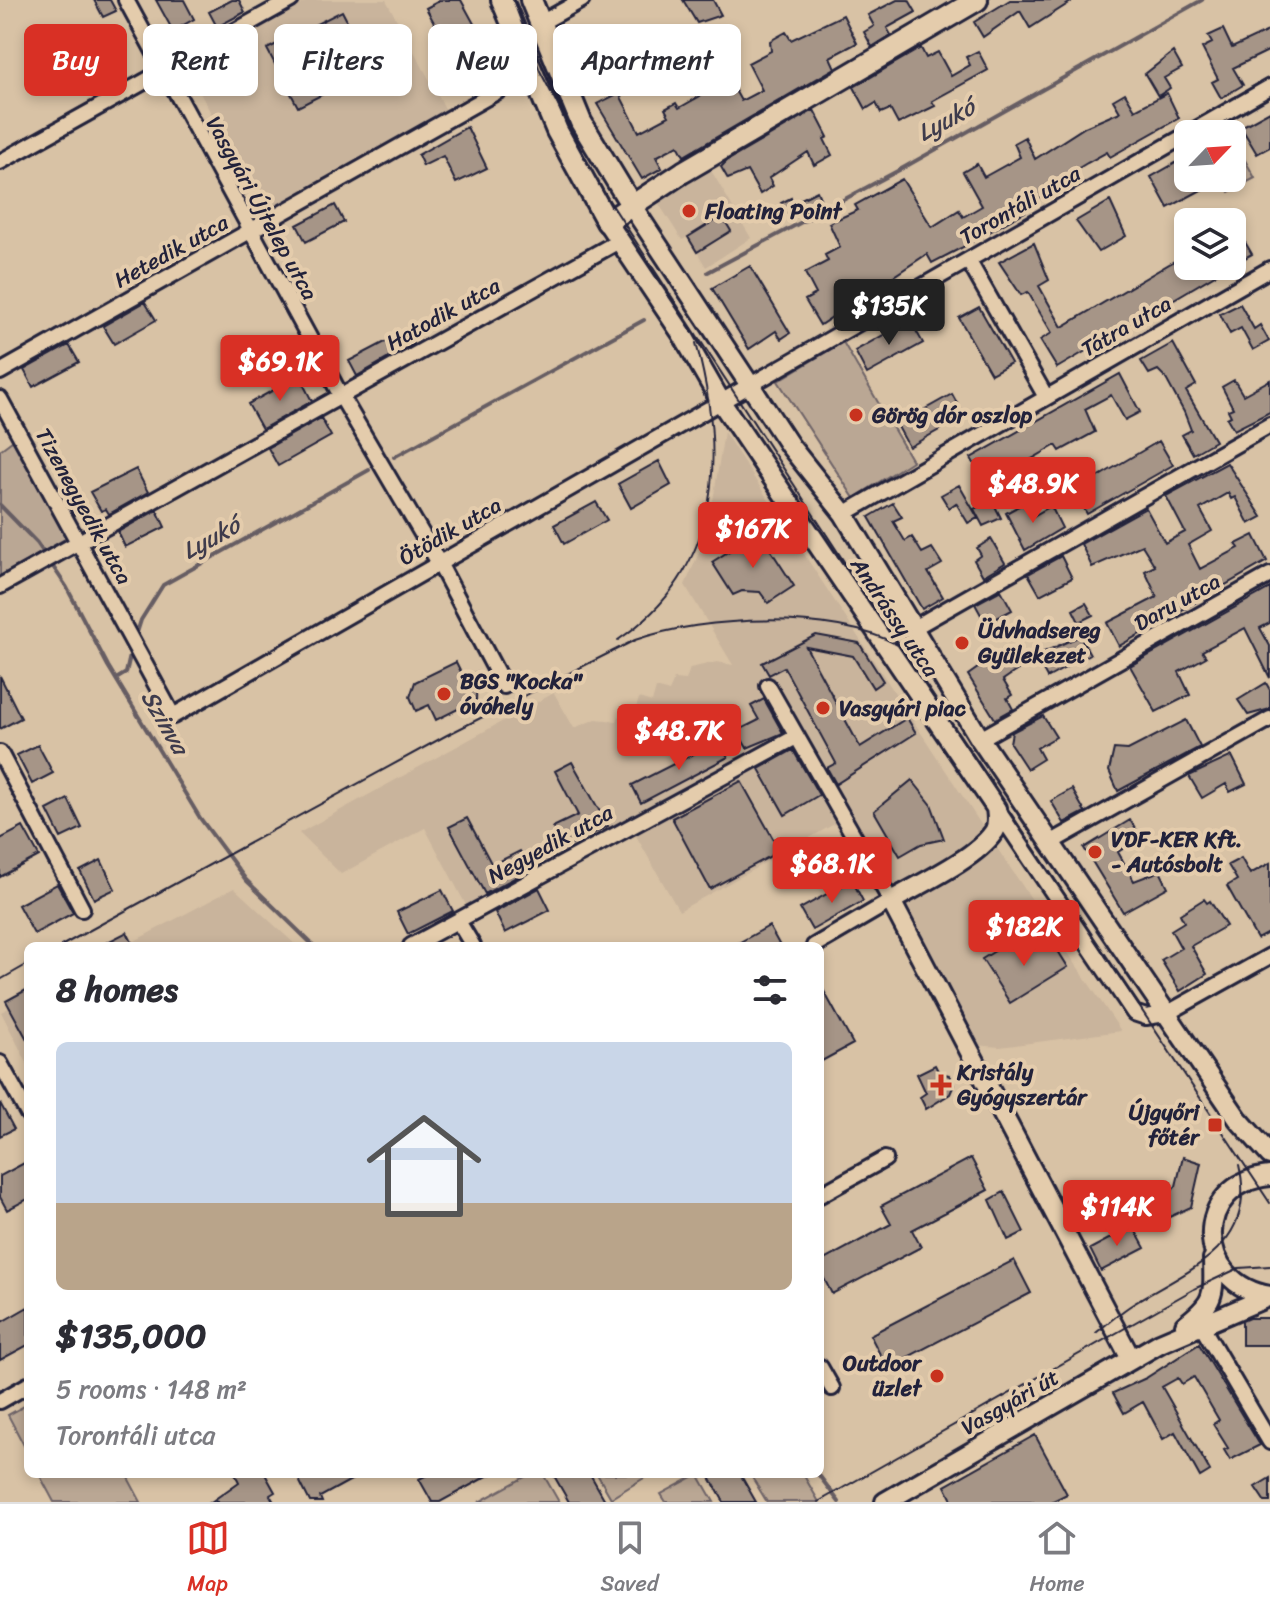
<!DOCTYPE html>
<meta charset="utf-8">
<style>
:root{--surface:#fff;--page:#f2f2f3;--text:#2b2b33;--muted:#7c7c81;--line:#e1e1e2;--accent:#d93025}
body{margin:0;font-family:Sriracha,sans-serif;background:var(--page);color:var(--text);height:100vh;display:flex;flex-direction:column;font-size:30px;white-space:nowrap}
*{box-sizing:border-box;margin:0}
p{font-size:26px;color:var(--muted)}
.icon{flex:none;width:44px;height:44px;fill:none;stroke:currentColor;stroke-width:2;stroke-linecap:round;stroke-linejoin:round}
.map{position:relative;flex:1;overflow:hidden}
.side{position:absolute;left:24px;top:942px;width:800px;height:536px;display:flex;flex-direction:column;background:var(--surface);border-radius:12px;box-shadow:0 4px 12px #0003}
.side>*{flex:none}
.banner{position:absolute;left:24px;top:24px;width:800px;height:72px;display:flex;gap:16px}
.needle{width:52px;rotate:65deg}
.tools{position:absolute;left:1174px;top:120px;display:grid;gap:16px}
.tools a{display:grid;place-items:center;width:72px;height:72px;border-radius:12px;background:var(--surface);box-shadow:0 4px 12px #0003;font-size:40px}
.price{position:absolute;translate:-50% -68px;padding:0 18px;border-radius:8px;background:var(--accent);color:#fff;font-size:26px;line-height:52px;filter:drop-shadow(0 2px 4px #0008)}
.price::after{content:'';position:absolute;left:50%;top:48px;width:24px;height:18px;margin-left:-12px;background:inherit;clip-path:polygon(0 0,100% 0,50% 100%)}
.price.on{background:#222;color:#fff}
ul{padding:0;list-style:none}
li{display:grid;align-content:center;gap:16px;height:424px;padding:0 32px}
li+li{border-top:2px solid var(--line)}
li span{display:grid;place-items:center;height:248px;border-radius:12px;color:#555}
li>.icon{margin-inline-start:auto}
span .icon{width:144px;height:144px;fill:#fffc;stroke-width:1}
li b{font-size:34px}
h2{display:flex;justify-content:space-between;align-items:center;height:96px;padding:0 32px;font-size:34px}
.tag{padding:0 28px;border-radius:12px;background:var(--surface);box-shadow:0 4px 12px #0003;font-size:28px;line-height:72px}
.tag.on{background:var(--accent);color:#fff}
.menu{display:flex;justify-content:space-around;align-items:center;height:112px;border-top:2px solid var(--line);background:var(--surface);font-size:22px;color:var(--muted)}
.menu a{display:grid;justify-items:center;gap:4px}
.menu .on{color:var(--accent)}
.map>svg:first-child{display:block}
</style>
<div class="map">
<svg width="1270" height="1502" viewBox="0 0 1270 1502">
<rect width="100%" height="100%" fill="#d8c2a5"/>
<filter id="ink" filterUnits="userSpaceOnUse"><feTurbulence type="fractalNoise" baseFrequency=".0125" numOctaves="2"/><feDisplacementMap in="SourceGraphic" scale="16" xChannelSelector="R" yChannelSelector="G"/><feConvolveMatrix kernelMatrix="1 2 1 2 8 2 1 2 1" color-interpolation-filters="sRGB"/></filter>
<g filter="url(#ink)">
<path fill="#c9b49c" d="M309 0H386L447 112 264 211 186 67Z
M709 167 751 238 706 267 688 237 682 240 659 204 662 195Z
M724 432 984 829 1121 1031 1000 1047 962 1044 838 822 679 911 627 820 467 907 425 828 341 874 299 833 554 693 574 728 596 719 617 721 622 708 635 712 639 698 652 702 656 688 669 692 674 679 686 680 690 668 717 662 733 665 685 585 708 532Z
M234 888 297 946H125Z
M28 998V1065L1 1012Z"/>
<path fill="#baa794" stroke="#6e6468" stroke-width="2" d="M1232 137 1255 178 1229 192 1221 178H1232Z
M843 342 912 461 854 498 778 381Z
M16 438 70 536 0 576V450Z
M28 1404V1453L8 1415Z
M39 1474H126L141 1502H54Z
M530 1474H543L559 1502H479Z
M597 1474H649V1475L611 1498Z
M698 1474 714 1502H666L661 1494Z
M750 1474H803L819 1502H767Z"/>
<g fill="none" stroke-linecap="round" stroke-linejoin="round">
<path stroke="#665d63" stroke-width="4" d="M708 272 903 168 1202 0
M394 457 644 320
M0 505 37 543 66 586 108 666 200 818 246 880 314 946
M135 639 141 620 163 585 369 470
M116 679 126 673 132 647
M818 1474 839 1502"/>
</g>
<path fill="#a69587" stroke="#22223b" stroke-width="2" d="M94 0H110L116 11 103 17Z
M156 0H184L194 19 173 31Z
M232 0H239L245 12 217 27 209 12Z
M441 0H461L478 31 448 48 426 8Z
M683 0H713L721 15 697 23Z
M897 0H909L916 12 887 28 891 35 872 47 864 32 874 26 868 15Z
M1010 0H1074L1030 28 1020 11 983 37 974 22Z
M342 11 372 69 298 107 289 90 327 70 315 48 277 68 267 49Z
M843 15 857 43 830 57 835 68 684 156 678 145 656 157 662 168 642 179 597 104 619 93 639 132 669 116 665 109 676 103 679 108 716 87 709 74 722 67 741 101 762 90 748 63 771 51 770 41 786 32 791 40Z
M1223 29 1232 48 1270 30V50L1233 68 1243 85 1221 98 1212 82 1218 79 1202 48 1212 43 1208 36Z
M921 48 926 58 938 52 951 76 970 65 966 57 978 51 988 70 932 101 935 106 898 124 890 109 881 113 876 103 866 109 854 87Z
M1173 52 1182 68 1164 78 1170 88 1158 96 1145 74Z
M1125 93 1135 110 1167 93 1179 118 1110 157 1107 152 1087 163 1049 186 1052 191 1026 206 1028 210 961 248 932 263 927 254 820 325 805 300 816 294 805 273 828 261 825 255 840 247 829 223 858 210 855 205 902 179 932 227 959 210 963 217 982 206 963 172 977 164 984 177 1020 157 1014 143 1025 137 1035 159 1085 127 1120 112 1113 100Z
M814 110 828 137 824 139 832 155 814 165 808 152 769 178 773 186 760 194 747 171 728 179 721 167 727 161Z
M1270 111V147L1257 154 1241 127Z
M467 127 487 168 456 183 443 156 423 166 418 155Z
M1188 156V178H1199L1205 188 1168 208 1151 177Z
M817 191 822 203 789 220 781 203 791 198 793 203Z
M1110 201 1126 236 1098 252 1076 221Z
M335 205 344 222 306 242 297 225Z
M722 216 731 231 697 252 688 237Z
M1232 220 1252 254 1232 265Z
M1034 243 1049 280 1039 286 1062 327 1188 253V266H1230L1057 368 1040 340 1052 333 1036 306 1028 292 1021 295 999 262Z
M750 266 790 333 781 339 776 331 749 349 712 288Z
M145 302 156 320 114 344 103 326Z
M1240 304 1254 329 1260 325 1269 341 1253 350 1241 328 1230 334 1220 314Z
M979 307 1011 363 991 374 959 318Z
M910 320 923 343 867 374 855 351Z
M406 331 413 344 357 376 349 361Z
M1173 343 1196 385 1186 391 1215 441 1193 454 1182 435 1191 430 1184 412 1165 377 1158 370 1149 374 1141 361Z
M69 345 79 362 33 387 24 370Z
M1120 374 1140 412 1125 420 1111 395 1085 409 1095 432 1060 451 1056 445 1001 477 996 469 982 478 971 458Z
M299 376 312 401 262 429 248 404Z
M1234 380 1243 395 1270 380V412L1234 430 1227 418 1231 416 1228 410 1233 408 1222 387Z
M952 394 964 416 909 447 897 425Z
M321 418 331 436 278 466 268 448Z
M1159 441 1173 465 1087 514 1074 491Z
M659 461 671 485 631 508 618 484Z
M1227 463 1262 517 1249 524 1235 497 1231 499 1228 493 1200 509 1212 531 1188 545 1200 569 1239 548 1236 544 1254 535 1267 561 1119 646 1107 623 1157 597 1145 571 1155 566 1142 545 1092 567 1081 544 1146 508 1165 543 1185 532 1166 496Z
M136 469 148 492 109 514 106 509 101 511 90 492Z
M959 485 978 518 968 523 956 503 949 508 941 495Z
M992 500 1001 518 983 526 974 509Z
M596 502 607 520 564 544 554 525Z
M1026 502 1033 516 1051 506 1062 528 1025 550 1006 513Z
M893 503 902 517 893 521 905 541 912 537 922 553 932 548 942 564 928 572 943 597 922 609 869 517Z
M157 510 165 527 125 547 118 532Z
M759 532 794 586 768 603 760 592 742 591 733 595 712 562Z
M991 539 1005 563 983 576 974 560 981 555 977 548Z
M1061 556 1072 578 1040 595 1028 574Z
M1270 588V623L1260 628 1270 646V678L1245 628 1202 651 1206 657 1179 672 1190 695 1156 712 1130 666Z
M1001 590 1012 610 986 624 975 604Z
M1086 603 1093 615 1079 622 1073 610Z
M816 635 859 643 883 681 873 688 853 656 806 647 860 747 907 718 916 733 836 784 827 768 836 763 784 667 769 675 762 663Z
M1080 636 1090 654 1047 678 1035 656Z
M1002 651 1009 661 1015 657 1022 667 1003 680 1012 695 1007 698 1013 709 995 719 968 675Z
M456 662 464 678 477 672 476 700 436 720 429 705 416 711 410 697 415 682Z
M0 676 21 718 0 729Z
M1266 683 1270 690V709L1248 715 1238 700Z
M764 699 783 733 747 748 737 731 759 720 751 706Z
M1043 716 1056 737 1037 748 1043 759 1027 769 1010 743 1012 732Z
M1186 720 1200 747 1118 791 1109 771 1114 749 1128 750Z
M719 741 728 757 641 803 632 785Z
M38 745 53 773 32 784 17 755Z
M793 750 819 795 785 815 759 769Z
M1232 756 1246 784 1230 792 1226 784 1202 798 1189 776Z
M572 762 608 826 563 849 553 827 578 815 555 771Z
M912 780 931 804 944 839 921 844 900 856 874 811Z
M741 781 780 851 710 889 672 818Z
M1072 789 1085 812 1064 823 1051 801Z
M68 799 82 828 61 838 47 810Z
M467 818 492 865 520 851 529 870 485 894 449 827Z
M1130 820 1139 834 1137 840 1118 852 1134 881 1160 871 1168 887 1123 912 1084 848Z
M23 827 39 856 0 877V839Z
M1241 858 1250 874 1270 863V932L1257 939 1227 886 1237 880 1228 865Z
M101 860 115 889 94 899 80 871Z
M852 880 863 901 812 930 800 909Z
M57 884 73 913 34 934 18 905Z
M539 888 550 910 505 933 495 912Z
M442 890 453 911 408 934 397 912Z
M1204 899 1207 903 1210 901 1226 926 1191 946 1207 974 1180 991 1161 960 1181 948 1171 930 1184 922 1180 914Z
M769 926 780 946H733Z
M127 932 134 946H100Z
M1050 938 1068 967 1010 1003 982 959 1011 941 1021 956Z
M820 984 853 1044 820 1062Z
M28 989V1041L6 1001Z
M935 1065 939 1073 949 1075 954 1085 950 1094 926 1109 920 1097 926 1093 917 1074Z
M0 1103 14 1129 0 1136Z
M1183 1157 1201 1163 1191 1207 1148 1227 1139 1211 1168 1195 1176 1186Z
M971 1158 988 1190 912 1230 921 1247 832 1294 820 1271V1262L891 1224 881 1206Z
M28 1161V1199L7 1210 0 1197V1176Z
M1004 1192 1024 1232 1008 1240 990 1200Z
M1133 1226 1145 1248 1101 1271 1090 1249Z
M1014 1260 1031 1293 887 1368 870 1335Z
M28 1307V1345L0 1360V1323Z
M1249 1318H1270V1345H1242V1321Z
M1199 1344 1260 1445 1230 1460 1224 1450 1228 1448 1213 1424 1219 1420 1194 1377 1182 1384 1178 1378 1162 1387 1210 1471 1200 1477 1175 1432 1163 1439 1143 1402 1124 1413 1113 1393 1146 1378Z
M1035 1435 1067 1494 1051 1502H953L945 1486Z
M235 1474H265L275 1492 270 1495 274 1502H211L239 1482Z
M296 1474H362L320 1497 322 1502H310Z
M429 1474H491L440 1502H432L419 1479Z
M553 1474H590L606 1502H569Z
M708 1474H740L756 1502H724Z
M1270 1478V1502H1265L1255 1487Z"/>
<g fill="none" stroke-linecap="round" stroke-linejoin="round">
<defs>
<path id="minor" d="M126 0 341 396 439 563 504 686
M539 24 582 0
M0 162 291 0
M968 260 1046 397
M0 372 530 73
M0 399 173 716 1270 87
M844 514 1270 269
M0 586 619 241
M910 630 1270 425
M768 686 891 901 814 946
M980 739 1270 575
M0 753 82 909
M996 808 1134 1013 1146 1017 1166 1014 1270 956
M1050 843 1270 719
M458 921 473 946
M411 946 796 737
M0 1063 28 1114
M820 1195 885 1159
M1201 1325 1270 1442
M820 1367 832 1388
M0 1401 28 1385"/>
<path id="tertiary" d="M632 206 790 446 844 514 980 739 1238 1119 1270 1155
M607 222 682 334 721 402 996 808C997 817 999 826 993 833 975 859 918 885 891 901L1131 1359
M1270 1176C1192 1183 1193 1284 1270 1296
M1185 1325C1215 1302 1214 1296 1213 1259
M885 1502 1160 1343 1270 1296"/>
<path id="secondary" d="M502 0 557 131 607 222 683 172 977 0
M531 0 581 122 632 206"/>
</defs>
<use href="#minor" stroke="#22223b" stroke-width="20"/>
<use href="#tertiary" stroke="#22223b" stroke-width="24"/>
<use href="#secondary" stroke="#22223b" stroke-width="26"/>
<use href="#minor" stroke="#e4ccac" stroke-width="14"/>
<use href="#tertiary" stroke="#e4ccac" stroke-width="18"/>
<use href="#secondary" stroke="#e4ccac" stroke-width="20"/>
<path stroke="#22223b" stroke-width="2" d="M513 0 540 71 601 188 871 603 1270 1203
M618 640C724 569 726 454 696 343
M61 946 447 735 635 640C704 616 832 610 898 645
M0 980 28 964
M1096 1333C1107 1324 1118 1314 1130 1306 1185 1271 1259 1248 1239 1165
M818 1502 1194 1289 1239 1268 1270 1266"/>
</g>
</g>
<g fill="#c8321e" stroke="#e4ccac" stroke-width="3">
<circle cx="689" cy="211" r="8"/>
<circle cx="856" cy="415" r="8"/>
<circle cx="962" cy="643" r="8"/>
<circle cx="444" cy="694" r="8"/>
<circle cx="823" cy="708" r="8"/>
<circle cx="1095" cy="852" r="8"/>
<path d="M937 1073h8v8h8v8h-8v8h-8v-8h-8v-8h8z"/>
<rect x="1207" y="1117" width="16" height="16" rx="4"/>
<circle cx="937" cy="1376" r="8"/>
</g>
<g text-anchor="middle" dominant-baseline="central" stroke-width="8" stroke-linejoin="round" paint-order="stroke">
<g font-size="22" fill="#22223b" stroke="#e4ccac">
<text transform="translate(1020 205) rotate(-30)">Torontáli utca</text>
<text transform="translate(262 208) rotate(61)">Vasgyári Újtelep utca</text>
<text transform="translate(171 251) rotate(-29)">Hetedik utca</text>
<text transform="translate(443 314) rotate(-29)">Hatodik utca</text>
<text transform="translate(1126 326) rotate(-30)">Tátra utca</text>
<text transform="translate(84 506) rotate(61)">Tizenegyedik utca</text>
<text transform="translate(450 531) rotate(-30)">Ötödik utca</text>
<text transform="translate(1177 602) rotate(-29)">Daru utca</text>
<text transform="translate(895 617) rotate(56)">Andrássy utca</text>
<text transform="translate(550 844) rotate(-29)">Negyedik utca</text>
<text transform="translate(1010 1402) rotate(-30)">Vasgyári út</text>
</g>
<g font-size="22" font-weight="bold" fill="#22223b" stroke="#e4ccac" text-anchor="start">
<text x="705" y="211">Floating Point</text>
<text x="872" y="415">Görög dór oszlop</text>
<text x="978" y="630">Üdvhadsereg<tspan x="978" dy="25">Gyülekezet</tspan></text>
<text x="460" y="681">BGS "Kocka"<tspan x="460" dy="25">óvóhely</tspan></text>
<text x="839" y="708">Vasgyári piac</text>
<text x="1111" y="839">VDF-KER Kft.<tspan x="1111" dy="25">- Autósbolt</tspan></text>
<text x="957" y="1072">Kristály<tspan x="957" dy="25">Gyógyszertár</tspan></text>
<text x="1199" y="1112" text-anchor="end">Újgyőri<tspan x="1199" dy="25">főtér</tspan></text>
<text x="921" y="1363" text-anchor="end">Outdoor<tspan x="921" dy="25">üzlet</tspan></text>
</g>
<g font-size="24" font-style="italic" fill="#3e3b4c" stroke="#e4ccac">
<text transform="translate(946 120) rotate(-29)">Lyukó</text>
<text transform="translate(211 538) rotate(-29)">Lyukó</text>
<text transform="translate(165 722) rotate(60)">Szinva</text>
</g>
</g>
</svg>
<div class="tools">
<a><svg class="needle" viewBox="-14 -14 28 28"><path d="M0-13l5 13h-10z" fill="#e53935"/><path d="M0 13l5-13h-10z" fill="#7c7c81"/></svg></a>
<a><svg class="icon" aria-label="layers" viewBox="0 0 24 24"><path d="M12 4l9 5-9 5-9-5zM3 14l9 5 9-5"/></svg></a>
</div>
<b class="price on" style="left:889px;top:347px">$135K</b>
<b class="price" style="left:280px;top:403px">$69.1K</b>
<b class="price" style="left:1033px;top:525px">$48.9K</b>
<b class="price" style="left:753px;top:570px">$167K</b>
<b class="price" style="left:679px;top:772px">$48.7K</b>
<b class="price" style="left:832px;top:905px">$68.1K</b>
<b class="price" style="left:1024px;top:968px">$182K</b>
<b class="price" style="left:1117px;top:1248px">$114K</b>
<div class="banner">
<a class="tag on">Buy</a>
<a class="tag">Rent</a>
<a class="tag">Filters</a>
<a class="tag">New</a>
<a class="tag">Apartment</a>
</div>
<section class="side">
<h2>8 homes<svg class="icon" aria-label="filters" viewBox="0 0 24 24"><path d="M4 7h16M4 17h16"/><circle cx="9" cy="7" r="2"/><circle cx="15" cy="17" r="2"/></svg></h2>
<ul>
<li><span style="background:linear-gradient(#c9d6e8 65%,#b9a48a 0)"><svg class="icon" aria-label="home" viewBox="0 0 24 24"><path d="M3 11l9-7 9 7M6 9v11h12V9"/></svg></span><div><b>$135,000</b><p>5 rooms · 148 m²</p><p>Torontáli utca</p></div></li>
</ul>
</section>
</div>
<nav class="menu">
<a class="on"><svg class="icon" aria-label="map" viewBox="0 0 24 24"><path d="M3 6l6-2 6 2 6-2v14l-6 2-6-2-6 2zM9 4v14M15 6v14"/></svg>Map</a>
<a><svg class="icon" aria-label="saved" viewBox="0 0 24 24"><path d="M7 4h10v16l-5-4-5 4z"/></svg>Saved</a>
<a><svg class="icon" aria-label="home" viewBox="0 0 24 24"><path d="M3 11l9-7 9 7M6 9v11h12V9"/></svg>Home</a>
</nav>
